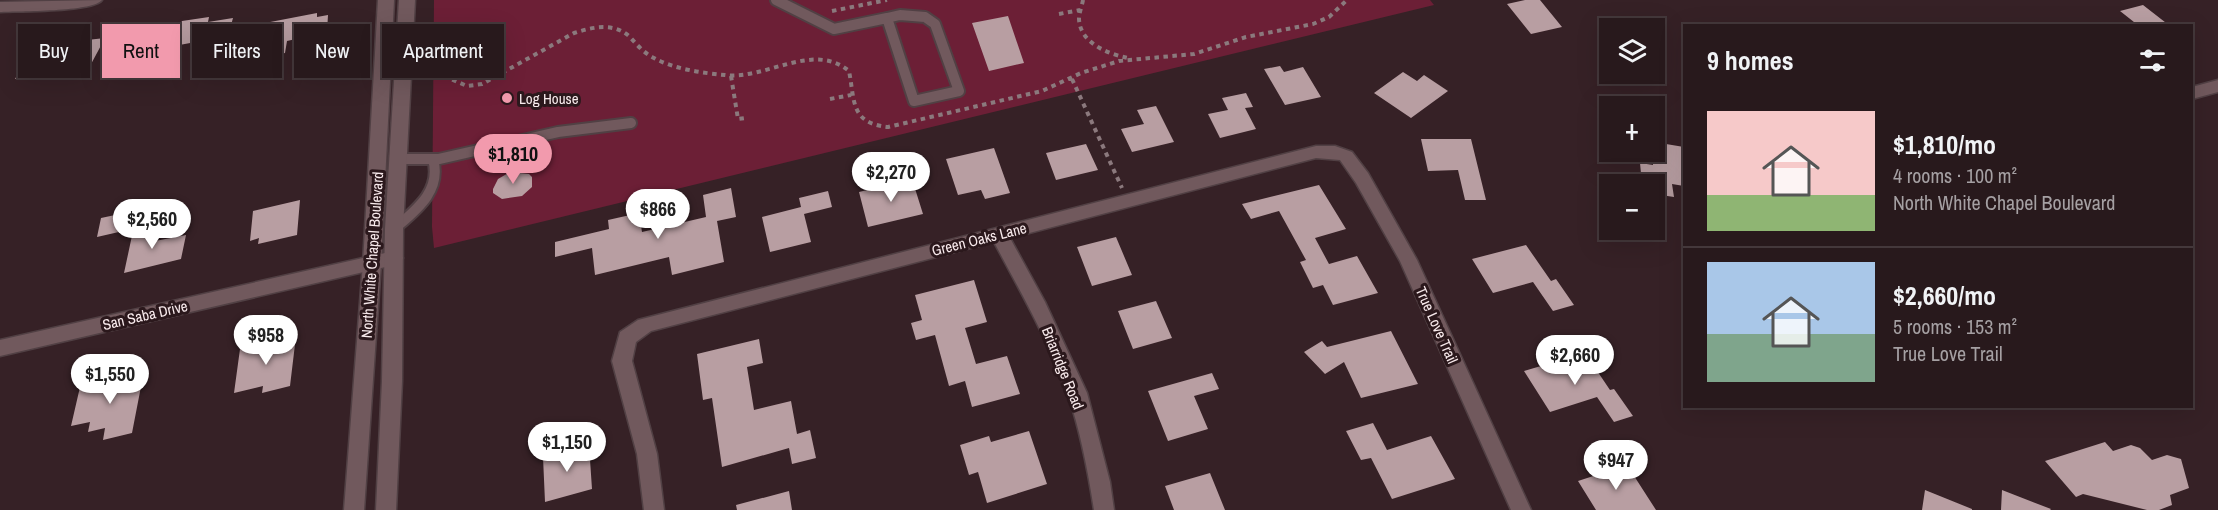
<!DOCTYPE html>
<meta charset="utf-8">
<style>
:root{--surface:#28191c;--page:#342629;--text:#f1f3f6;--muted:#a5a0a3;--line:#44383b;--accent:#f29aad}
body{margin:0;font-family:"Archivo Narrow",sans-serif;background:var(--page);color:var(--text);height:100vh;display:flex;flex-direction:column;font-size:22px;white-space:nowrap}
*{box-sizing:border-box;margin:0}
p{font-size:20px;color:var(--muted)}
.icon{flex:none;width:33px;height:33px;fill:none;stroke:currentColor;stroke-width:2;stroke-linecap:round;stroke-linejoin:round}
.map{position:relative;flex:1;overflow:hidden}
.panel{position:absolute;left:1683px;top:24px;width:510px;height:384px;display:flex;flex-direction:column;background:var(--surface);border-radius:0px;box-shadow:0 6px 24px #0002,0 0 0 2px var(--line)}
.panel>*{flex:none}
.banner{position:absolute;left:18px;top:24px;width:570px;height:54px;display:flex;gap:12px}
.tools{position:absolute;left:1599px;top:18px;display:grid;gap:12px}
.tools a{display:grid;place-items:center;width:66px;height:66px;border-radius:0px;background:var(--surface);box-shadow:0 6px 24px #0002,0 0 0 2px var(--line);font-size:30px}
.price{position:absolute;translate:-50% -51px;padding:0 14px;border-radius:21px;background:#fff;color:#222;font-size:20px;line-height:39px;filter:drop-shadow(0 2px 3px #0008)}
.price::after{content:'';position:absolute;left:50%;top:36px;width:18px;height:14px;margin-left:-9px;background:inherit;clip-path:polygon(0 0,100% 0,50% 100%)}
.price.on{background:var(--accent);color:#111}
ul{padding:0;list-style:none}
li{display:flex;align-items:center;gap:18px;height:150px;padding:0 24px}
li+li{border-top:2px solid var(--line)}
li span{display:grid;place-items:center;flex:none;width:168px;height:120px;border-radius:0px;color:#555}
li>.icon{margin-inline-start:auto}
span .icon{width:72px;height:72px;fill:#fffc;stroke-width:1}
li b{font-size:26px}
h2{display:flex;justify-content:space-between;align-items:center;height:72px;padding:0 24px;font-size:26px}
.tag{padding:0 21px;border-radius:0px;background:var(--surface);box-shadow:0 6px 24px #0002,0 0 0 2px var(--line);font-size:21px;line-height:54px}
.tag.on{background:var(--accent);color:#111}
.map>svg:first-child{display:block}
</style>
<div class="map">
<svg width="2218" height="510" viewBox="0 0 2218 510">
<rect width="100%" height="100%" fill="#362126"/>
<path fill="#6c1f36" d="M434 0H1430L1434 5 434 248 432 227Z"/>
<path fill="#b89ea2" d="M1525 0H1540L1562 27 1531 34 1507 4Z
M2143 5 2170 26H2139L2120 11Z
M317 13V17L328 15 327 32 287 41 285 53 264 58 266 43 262 44 265 23Z
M1008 16 1024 63 989 71 972 23Z
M209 17 208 22 233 18 228 36 174 46 167 68 144 72 157 30 180 26 182 21Z
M105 38 90 66 38 71 35 77 15 79 26 60 43 59 51 44Z
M1280 66 1284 72 1303 67 1321 97 1285 105 1264 69Z
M1403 72 1417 81 1424 75 1448 91 1411 118 1374 93Z
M1246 93 1253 107 1245 108 1256 129 1220 138 1208 114 1228 110 1222 98Z
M1156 106 1174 142 1132 152 1121 129 1144 124 1137 110Z
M1421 139H1471L1486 200H1465L1458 170 1428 171Z
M1654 142 1684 147V186L1672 184 1674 197 1654 194V184H1642L1640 163 1653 165 1652 152H1654Z
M1086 144 1098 170 1056 180 1046 153Z
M994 148 1010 193 985 199 981 190 958 195 946 159Z
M510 172 529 174 532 177V187L522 196 502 199 493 193V189L498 179Z
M912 179 923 214 868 227 859 192Z
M1319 185 1346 229 1315 238 1329 264 1357 256 1378 293 1333 305 1323 285 1313 288 1300 262 1306 260 1279 211 1251 219 1242 204Z
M731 188 736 217 717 221 724 262 672 275 669 257 595 275 592 248 555 257V242L609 229 608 220 639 213 642 232 706 217 703 195Z
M828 191 832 207 804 214 811 242 770 252 762 217 801 207 799 198Z
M300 200 297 235 258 244 259 238 250 241 253 211Z
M148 208 145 226 97 237 101 218Z
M158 226 155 241 186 235 181 259 124 273 133 231Z
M1116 237 1132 275 1092 286 1077 247Z
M1526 245 1551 281 1556 279 1574 305 1553 311 1533 282 1493 293 1472 259Z
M974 280 987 322 965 328 976 364 1007 356 1020 394 972 407 965 381 949 386 935 335 916 340 911 323 922 320 915 295Z
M1156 301 1172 338 1133 349 1118 311Z
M1391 331 1418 384 1361 398 1344 362 1325 374 1304 352 1322 341 1327 347Z
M296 336 290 386 262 393 263 386 234 393 240 349Z
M759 339 763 363 747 367 754 410 791 401 797 434 810 430 816 458 792 464 789 448 722 467 712 398 703 400 697 354Z
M1585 353 1610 390 1614 389 1633 416 1614 422 1597 397 1550 412 1524 371Z
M144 371 132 433 103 440 105 428 88 432 90 422 71 426 80 387Z
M1212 373 1219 389 1194 396 1208 429 1168 441 1148 391Z
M1373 423 1387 450 1431 436 1455 479 1392 499 1371 458 1361 460 1346 431Z
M1029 431 1047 484 987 503 978 472 969 475 960 445 989 436 991 442Z
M2105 442 2113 451 2131 445 2140 448 2152 460 2167 455 2181 459 2189 488 2170 495 2172 505 2159 510H2147L2083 494 2076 497 2045 461Z
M589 445 592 489 545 502 543 457Z
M1627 465 1656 510H1596L1578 481Z
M1210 473 1225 510H1174L1165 486Z
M1925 490 1972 509V510H1922Z
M2002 490 2051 509 2050 510H2001Z
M789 491 792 510H737L736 505Z"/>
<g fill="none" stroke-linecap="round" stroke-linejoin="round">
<defs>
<path id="lane" d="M776 0 834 29 887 18
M900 15 925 17 935 24 959 91 914 101 887 18Z
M398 159H439L558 132 631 123
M394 229C416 210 442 191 433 159"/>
<path id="street" d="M102 0C93 12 18 11 0 12V2Z
M2218 80V92L2192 99V87Z
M1316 146H1335L1352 152 1368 173 1417 260 1531 510H1511L1400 261 1356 183 1340 160 1316 158 1010 238 1045 302 1087 393 1110 482 1114 510H1094C1088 471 1080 429 1067 392 1048 340 1020 291 994 242L651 331 636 342 632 361 657 454 664 510H644L637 454 612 361 620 332 638 320Z
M394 251 400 253 403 258 400 263 394 265 0 356V340Z"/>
<path id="secondary" d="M378 0H394L381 263 364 510H344L363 263Z
M399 0H415L403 229 402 381 396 510H376L382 381 385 229Z"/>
</defs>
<use href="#lane" stroke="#514044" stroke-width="14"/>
<use href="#street" stroke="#514044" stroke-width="3"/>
<use href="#secondary" stroke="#514044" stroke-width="3"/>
<path stroke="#8b797d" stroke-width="4" stroke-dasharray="4.5 4.5" stroke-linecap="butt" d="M1083 0C1082 6 1079 13 1079 19 1080 43 1108 54 1128 58
M832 11 887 0
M1059 14 1080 10
M444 76 467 86 482 84 574 33C593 27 614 22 630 37 637 45 644 53 654 58 674 69 702 73 725 75 766 80 813 41 849 71 855 101 850 123 888 127L1042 91 1081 73 1119 61 1194 54 1246 37 1313 24 1329 17 1347 0
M731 76 738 119 745 118
M1072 79 1122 188
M830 99 851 95"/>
<use href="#lane" stroke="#71595d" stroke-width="10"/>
<use href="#street" fill="#71595d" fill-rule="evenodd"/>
<use href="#secondary" fill="#71595d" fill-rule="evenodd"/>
</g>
<circle fill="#f29aad" stroke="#2b181c" stroke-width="2" cx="507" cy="98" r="6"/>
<g text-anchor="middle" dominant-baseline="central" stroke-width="6" stroke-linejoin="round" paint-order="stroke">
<g font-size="15" fill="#f8eaec" stroke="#2b181c" text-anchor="start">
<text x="519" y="98">Log House</text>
</g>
<g font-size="15" fill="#f8eaec" stroke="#2b181c">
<text transform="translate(979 239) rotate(-14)">Green Oaks Lane</text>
<text transform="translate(372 255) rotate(-86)">North White Chapel Boulevard</text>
<text transform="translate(145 315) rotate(-13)">San Saba Drive</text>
<text transform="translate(1437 325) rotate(66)">True Love Trail</text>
<text transform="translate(1063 368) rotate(68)">Briarridge Road</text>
</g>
</g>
</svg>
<div class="tools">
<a><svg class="icon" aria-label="layers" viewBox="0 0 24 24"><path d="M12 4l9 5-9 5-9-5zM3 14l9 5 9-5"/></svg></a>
<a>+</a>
<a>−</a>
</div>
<b class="price on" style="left:513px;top:185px">$1,810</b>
<b class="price" style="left:891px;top:203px">$2,270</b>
<b class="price" style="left:658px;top:240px">$866</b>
<b class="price" style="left:152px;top:250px">$2,560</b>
<b class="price" style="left:266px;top:366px">$958</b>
<b class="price" style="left:1575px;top:386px">$2,660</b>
<b class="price" style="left:110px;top:405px">$1,550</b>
<b class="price" style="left:567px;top:473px">$1,150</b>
<b class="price" style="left:1616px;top:491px">$947</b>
<div class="banner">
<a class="tag">Buy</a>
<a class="tag on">Rent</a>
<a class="tag">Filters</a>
<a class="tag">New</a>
<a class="tag">Apartment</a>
</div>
<section class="panel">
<h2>9 homes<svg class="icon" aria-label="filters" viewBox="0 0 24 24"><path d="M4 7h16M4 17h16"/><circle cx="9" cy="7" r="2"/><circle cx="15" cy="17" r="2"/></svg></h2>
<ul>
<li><span style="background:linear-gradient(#f6c9c9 70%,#8fb573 0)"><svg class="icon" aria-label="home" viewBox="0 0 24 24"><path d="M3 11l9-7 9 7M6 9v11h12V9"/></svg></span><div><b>$1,810/mo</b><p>4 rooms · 100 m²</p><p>North White Chapel Boulevard</p></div></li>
<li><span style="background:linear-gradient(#a9c7e8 60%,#7fa58c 0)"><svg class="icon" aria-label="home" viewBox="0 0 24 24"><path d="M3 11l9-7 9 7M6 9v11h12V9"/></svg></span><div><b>$2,660/mo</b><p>5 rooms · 153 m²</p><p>True Love Trail</p></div></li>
</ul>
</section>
</div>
